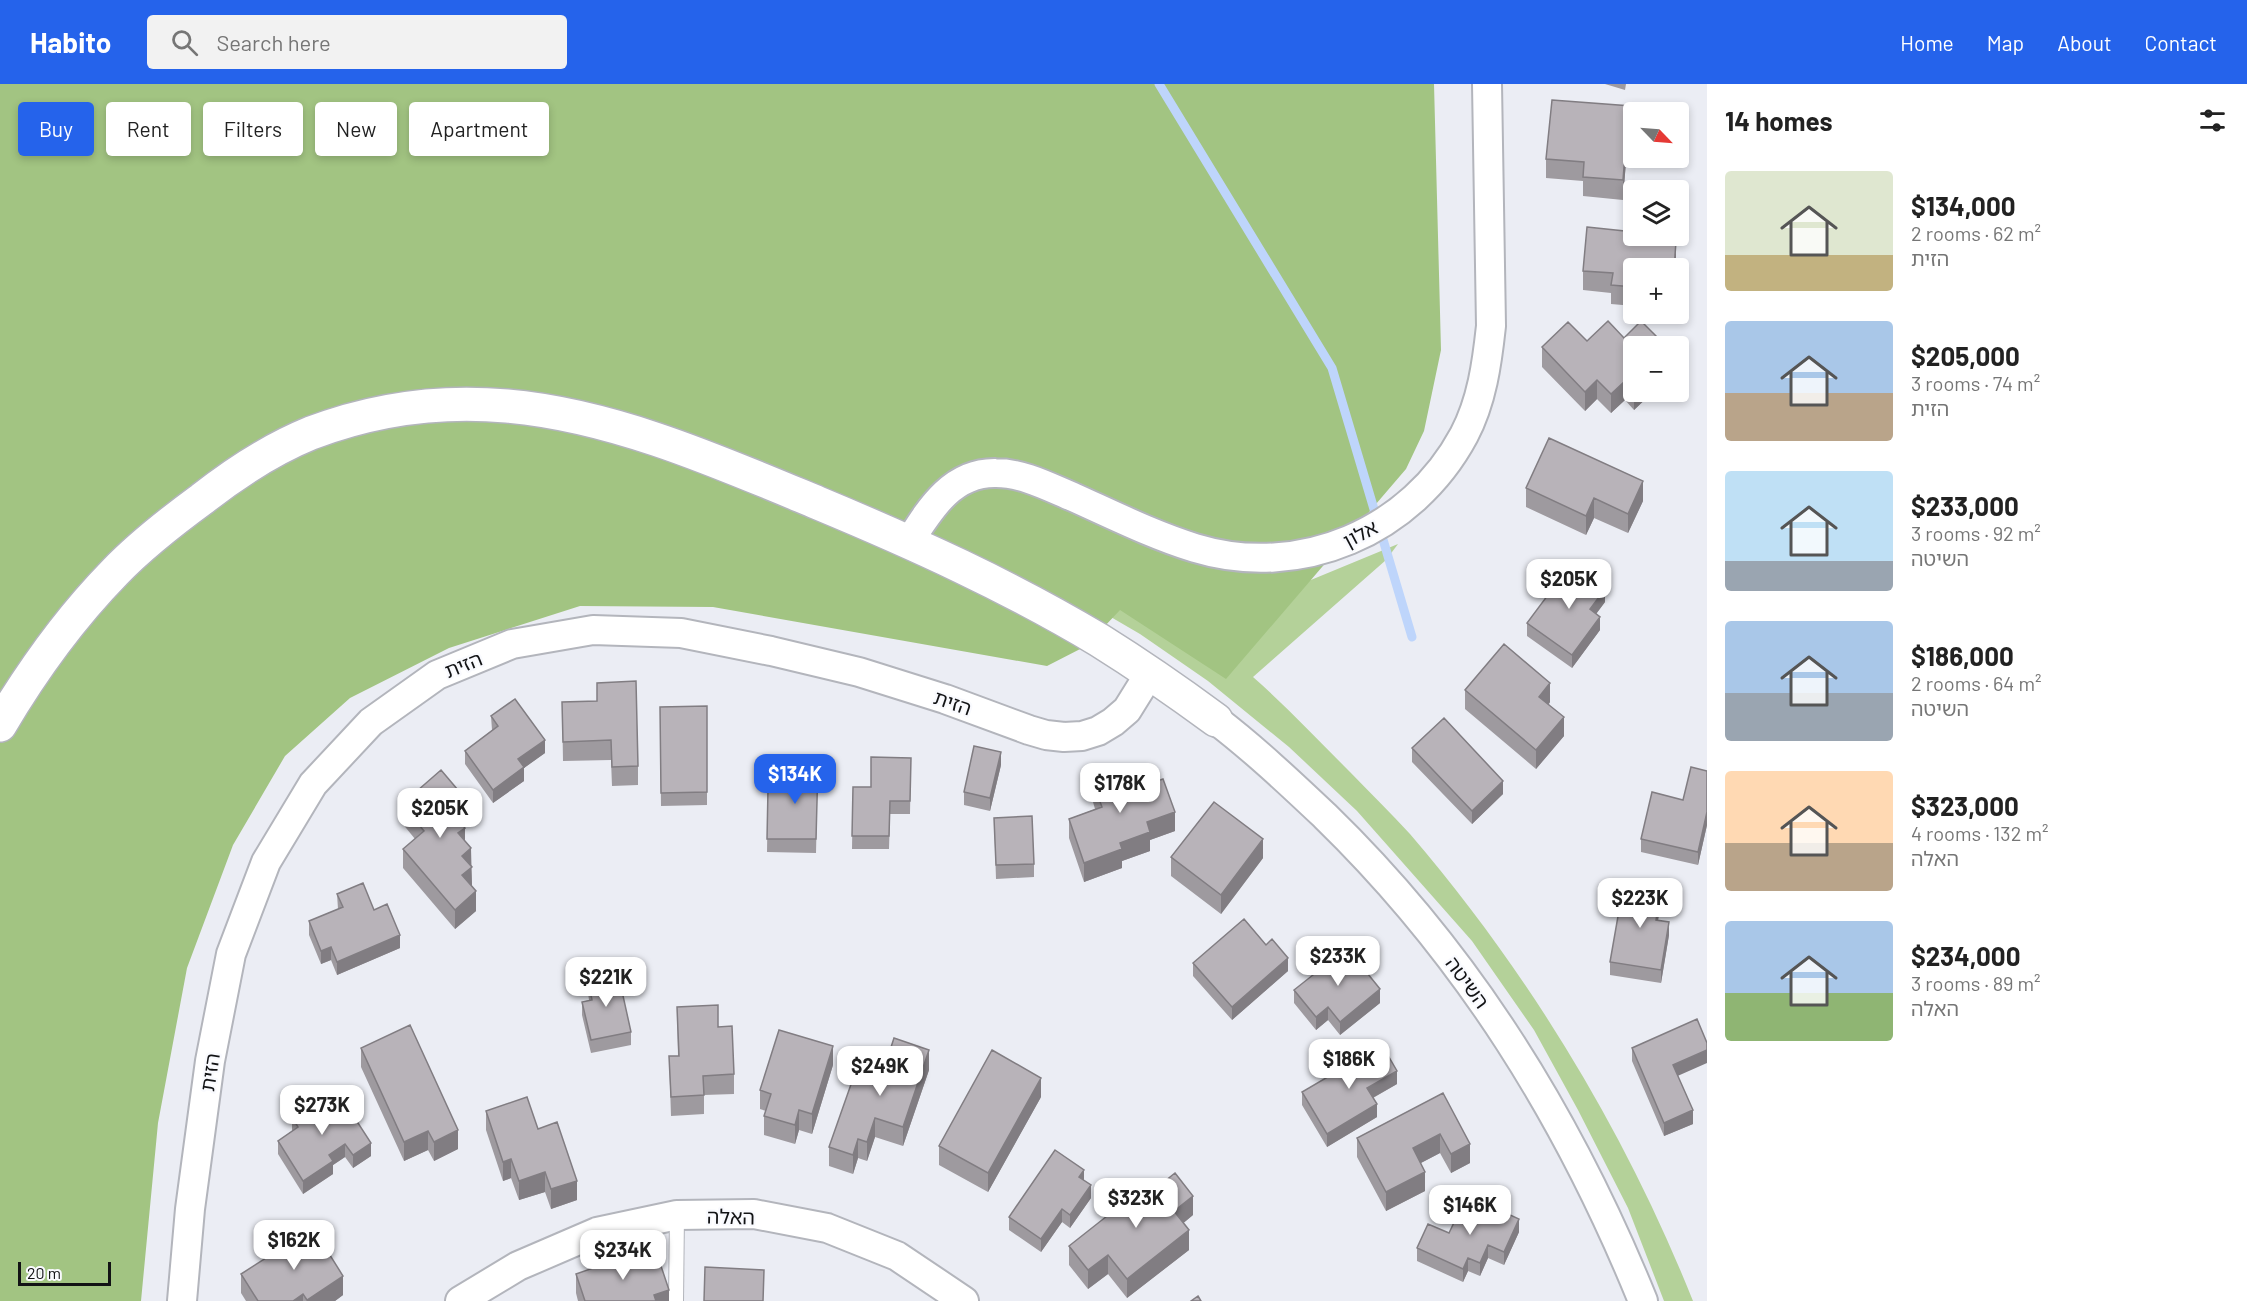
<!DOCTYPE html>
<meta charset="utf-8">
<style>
:root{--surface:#fff;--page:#f2f2f2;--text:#222;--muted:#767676;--accent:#2563eb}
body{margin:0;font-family:Barlow,"Noto Sans Hebrew",sans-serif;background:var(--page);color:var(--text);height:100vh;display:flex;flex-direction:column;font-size:22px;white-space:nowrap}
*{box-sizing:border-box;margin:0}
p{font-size:20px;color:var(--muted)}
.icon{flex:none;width:33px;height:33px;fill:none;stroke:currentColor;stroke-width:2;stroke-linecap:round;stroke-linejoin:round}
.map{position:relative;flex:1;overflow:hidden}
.panel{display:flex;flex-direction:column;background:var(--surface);width:540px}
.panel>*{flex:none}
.guide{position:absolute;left:18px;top:18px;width:570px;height:54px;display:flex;gap:12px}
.needle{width:39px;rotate:115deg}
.tools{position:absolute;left:1623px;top:18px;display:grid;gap:12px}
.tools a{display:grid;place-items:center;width:66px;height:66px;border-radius:6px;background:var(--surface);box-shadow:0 3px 9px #0003;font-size:30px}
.scale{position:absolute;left:18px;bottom:15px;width:93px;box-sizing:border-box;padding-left:6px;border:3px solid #121315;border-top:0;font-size:16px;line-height:21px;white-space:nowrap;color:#121315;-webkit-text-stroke:4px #f9fafe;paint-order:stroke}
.price{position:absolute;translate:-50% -51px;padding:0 14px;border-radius:12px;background:#fff;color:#222;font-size:20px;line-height:39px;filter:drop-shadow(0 2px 3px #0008)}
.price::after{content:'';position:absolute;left:50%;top:36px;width:18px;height:14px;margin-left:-9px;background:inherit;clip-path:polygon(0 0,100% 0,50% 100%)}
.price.active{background:var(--accent);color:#fff}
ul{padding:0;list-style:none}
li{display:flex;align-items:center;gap:18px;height:150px;padding:0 18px}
li span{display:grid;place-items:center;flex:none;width:168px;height:120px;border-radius:6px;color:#555}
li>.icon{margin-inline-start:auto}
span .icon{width:72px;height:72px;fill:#fffc;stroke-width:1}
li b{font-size:26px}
h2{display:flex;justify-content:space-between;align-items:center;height:72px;padding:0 18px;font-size:26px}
.pill{padding:0 21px;border-radius:6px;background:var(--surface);box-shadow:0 3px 9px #0003;font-size:21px;line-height:54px}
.pill.active{background:var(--accent);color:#fff}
header{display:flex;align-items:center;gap:36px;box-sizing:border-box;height:84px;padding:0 30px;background:var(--accent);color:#fff}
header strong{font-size:28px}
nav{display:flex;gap:33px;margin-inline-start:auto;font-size:21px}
.search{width:420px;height:54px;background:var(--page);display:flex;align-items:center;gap:15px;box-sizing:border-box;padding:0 21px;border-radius:6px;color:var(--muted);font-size:22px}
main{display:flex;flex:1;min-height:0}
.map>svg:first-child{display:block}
</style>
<header>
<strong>Habito</strong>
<div class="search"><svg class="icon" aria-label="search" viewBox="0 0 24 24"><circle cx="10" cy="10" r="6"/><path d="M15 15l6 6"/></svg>Search here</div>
<nav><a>Home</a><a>Map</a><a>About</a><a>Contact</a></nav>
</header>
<main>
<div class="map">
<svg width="1707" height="1217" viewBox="0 0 1707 1217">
<rect width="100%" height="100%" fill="#ebedf4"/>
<path fill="#b4d199" d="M1398 460 1386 476 1253 593C1287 623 1318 656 1350 688 1370 709 1391 729 1410 750 1529 889 1625 1047 1693 1217H1664L1628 1124 1578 1026 1534 946 1472 857 1357 727 1289 663 1208 597 1140 550 1080 515 1306 498Z"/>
<path fill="#a2c482" d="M0 0H1434L1441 266 1424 347 1406 385 1226 595 1120 526 1086 562 1047 582 713 523 580 522 449 564 350 614 285 672 233 761 187 884 158 1039 141 1217H0Z"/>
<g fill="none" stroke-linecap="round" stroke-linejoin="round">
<path stroke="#bed5fb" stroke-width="9" d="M1159 0 1332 284 1412 553"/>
<defs>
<path id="lane" d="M676 1217 677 1131"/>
<path id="street" d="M909 458C930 425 952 388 996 389 1023 389 1049 403 1073 413 1113 431 1153 451 1195 464 1300 496 1412 448 1464 351 1482 317 1487 279 1491 242L1487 0
M1216 636C1254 665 1290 699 1325 732 1468 871 1568 1033 1643 1217
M182 1217 190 1125 210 977 231 870 266 778 313 700 371 638 437 591 512 560 593 546 681 549 771 567 859 588 945 615 1029 646 1046 651 1064 653 1082 652 1098 647 1113 638 1127 626 1150 589
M460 1217 518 1182 597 1148 677 1131 754 1130 827 1144 897 1172 964 1217"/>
<path id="secondary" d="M0 641C32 587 71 533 115 488 141 461 172 437 202 415 235 389 272 365 311 349 374 325 440 316 507 322 613 331 720 378 818 419 914 459 1009 502 1099 556 1139 581 1178 608 1216 636"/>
</defs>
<use href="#lane" stroke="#b3b5bc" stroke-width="16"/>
<use href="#street" stroke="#b3b5bc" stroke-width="32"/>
<use href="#secondary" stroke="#b3b5bc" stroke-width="36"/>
<use href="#lane" stroke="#fff" stroke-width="14"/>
<use href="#street" stroke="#fff" stroke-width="28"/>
<use href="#secondary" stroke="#fff" stroke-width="33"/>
</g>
<path fill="#9e9a9f" d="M1605 0H1626L1625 6Z
M1634 28V74H1668L1667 81 1626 77 1623 116 1583 112V97L1546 94V75Z
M1663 157 1676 177V184H1634V222L1611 220V209L1583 206V187Z
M1638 230H1662V237L1638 235Z
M1624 254 1657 262H1634V308H1653L1634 326 1625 316 1611 329 1597 315 1585 327 1542 283V263L1587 257Z
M1526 404 1643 417 1628 449 1594 434 1586 451 1526 423Z
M1605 518 1596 530 1600 546 1572 584 1527 552V539Z
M1465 606 1550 618 1549 620 1564 652 1536 685 1465 625Z
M597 617 638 682V701L612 702 611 676 563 677 562 618Z
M707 622V721L661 722 660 623Z
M491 632 545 669 524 684V697L493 719 465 680V667L492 646Z
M1412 664 1503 710 1472 740 1412 678Z
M911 674 910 730H890L889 765H852L853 703H871Z
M818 679 816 769 767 768 768 705H787Z
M1001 681 990 727 964 721V708Z
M1707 687V741L1698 781 1641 768V755L1683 716Z
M1093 699 1143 702 1175 747 1150 756V767L1122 777V784L1084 798 1069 754V735L1095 725 1093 718Z
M402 720 463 731 457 735 465 757 471 782 472 802 476 827 455 845 403 784V765L415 755 402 739Z
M994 734 1034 780V793L996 795Z
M1171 773 1263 774 1221 830 1171 792Z
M337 810 374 826 400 864 337 891 331 876 321 880 309 851V837L338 825Z
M1661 818 1658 836 1669 851 1661 899 1610 891V878Z
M1266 861 1288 887 1232 936 1193 892V879Z
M588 896 631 948V961L591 969 582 931V918L589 916 588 909Z
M1294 906 1380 919 1340 951 1328 936 1316 946 1294 919Z
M677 923 718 943 734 990V1010L704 1011V1030L671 1032 669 972H678Z
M361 964 458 1065 434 1077 428 1066 404 1077 361 983Z
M1632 964 1678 992 1693 1040 1664 1052 1632 977Z
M833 981 812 1050 799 1046 795 1060 764 1051V1032L766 1027 760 1025V1006Z
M929 986 903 1062 875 1053 867 1077 858 1074 853 1090 829 1082V1063L880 997Z
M1397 1000 1373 1014 1377 1033 1327 1063 1302 1021V1008Z
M1443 1009 1470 1079 1451 1089 1440 1069 1421 1079 1425 1107 1386 1127 1357 1073V1054Z
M1041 1013 988 1108 939 1081V1062Z
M486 1027 538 1045 577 1116 551 1125 545 1108 519 1116 511 1094 503 1097 486 1046Z
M292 1033 371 1072 353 1084 345 1073 333 1081V1090L303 1110 278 1070V1057L292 1047Z
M1084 1096 1091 1114 1070 1144 1062 1138 1041 1168 1009 1146V1133Z
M1193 1131 1183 1139 1189 1166 1127 1214 1108 1190 1088 1205 1069 1181V1162Z
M1469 1136 1519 1148 1504 1181 1488 1174 1480 1192 1468 1187 1463 1198 1417 1177V1164L1449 1149Z
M641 1183 669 1217H578L576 1209V1190Z
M241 1190 343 1211 335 1217H246L241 1209Z"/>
<path fill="#817d82" d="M1626 58V77L1623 116V96Z
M1676 158V184H1674Z
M1657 253V262H1648Z
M1597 296V315L1585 327V308Z
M1625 297V316L1611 329V310Z
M1634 308H1653L1634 326Z
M1643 397V417L1628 449V430Z
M1594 414V434L1586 451V432Z
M1605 505V518L1590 538V525Z
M1600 533V546L1572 584V571Z
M1550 599V618L1539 632V613Z
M1564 633V652L1536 685V666Z
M545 656V669L524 684V697L493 719V706L518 675Z
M1001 668V681L990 727V714Z
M1503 697V710L1472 740V727Z
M463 712V731L448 743V724Z
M1175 728V747L1150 756V767L1122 777V784L1084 798V779L1147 738Z
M1707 728V741L1698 781V768Z
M465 744V763L458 749Z
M1263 755V774L1221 830V811Z
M471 764 472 802 462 810V772Z
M1661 805V818L1656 849V836Z
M476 807V827L455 845V826Z
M1669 838V851L1661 899V886Z
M400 851V864L337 891V878Z
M331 863V876L321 880V867Z
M1288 874V887L1232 936V923Z
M1380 905V919L1340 951V938Z
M1328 923V936L1316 946V933Z
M833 962V981L812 1050V1030Z
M929 966V986L903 1062V1043Z
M1707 966V979L1673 994V981Z
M1397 987V1000L1367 1017V1004Z
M1041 994V1013L988 1108V1089Z
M1377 1020V1033L1327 1063V1050Z
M799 1026V1046L795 1060V1041Z
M1693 1026V1040L1664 1052V1039Z
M875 1034V1053L867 1077V1058Z
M458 1046V1065L434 1077V1058Z
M428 1047V1066L404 1077V1058Z
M1440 1050V1069L1413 1083V1064Z
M858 1055V1074L853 1090V1071Z
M371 1059V1072L353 1084V1071Z
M345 1060V1073L333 1081V1090L303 1110V1097L329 1071Z
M1470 1060V1079L1451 1089V1070Z
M511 1075V1094L503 1097V1078Z
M1084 1086V1099L1079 1093Z
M545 1088V1108L519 1116V1097Z
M1425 1088V1107L1386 1127V1108Z
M577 1097V1116L551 1125V1105Z
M1091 1101V1114L1070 1144V1131Z
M1193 1112V1131L1174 1147V1127Z
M1062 1125V1138L1041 1168V1155Z
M1519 1135V1148L1504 1181V1168Z
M1189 1146V1166L1127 1214V1195Z
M1488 1161V1174L1480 1192V1179Z
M1108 1171V1190L1088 1205V1186Z
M1468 1174V1187L1463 1198V1185Z
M343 1192V1211L335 1217H307V1216Z
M669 1206V1217H654V1211Z
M303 1210V1217H293Z"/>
<path fill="#b8b3b9" stroke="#817d82" stroke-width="1.5" d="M1552 16 1671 25 1670 28H1634V58H1626L1623 96 1583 93 1584 78 1546 75Z
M1587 143 1634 148V152H1663V157L1676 158 1674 184H1634V203L1611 201 1613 189 1583 187Z
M1608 237 1624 254 1641 237 1657 253 1648 262H1634V306L1625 297 1611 310 1597 296 1585 308 1542 263 1568 238 1587 257Z
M1549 354 1643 397 1628 430 1594 414 1586 432 1526 404Z
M1571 480 1605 505 1590 525 1600 533 1572 571 1527 539Z
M1504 560 1550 599 1539 613 1564 633 1536 666 1465 606Z
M636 597 638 682 612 683 611 656 563 658 562 618 597 617V599Z
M515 615 545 656 518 675 524 683 493 706 465 667 498 642 491 632Z
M707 622V708L661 709 660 623Z
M1444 634 1503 697 1472 727 1412 664Z
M974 662 1001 668 990 714 964 708Z
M871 673 911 674 910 717H890L889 752H852L853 703H871Z
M788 679H818L816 755H767L768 705H787Z
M1137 683 1143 702 1163 695 1175 728 1147 738 1150 748 1120 759 1122 765 1084 779 1069 735 1102 723 1093 699Z
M1691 683 1707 687V728L1698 768 1641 755 1652 708 1683 716Z
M441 686 463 712 448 724 465 744 458 749 471 764 462 772 472 783 462 791 476 807 455 826 403 765 424 747 402 720Z
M1214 718 1263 755 1221 811 1171 773Z
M1032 732 1034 780 996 781 994 734Z
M1624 798 1661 805 1656 836 1669 838 1661 886 1610 878Z
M363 799 374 826 387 820 400 851 337 878 331 863 321 867 309 837 343 823 337 810Z
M1244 835 1266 861 1272 855 1288 874 1232 923 1193 879Z
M1347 864 1380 905 1340 938 1328 923 1316 933 1294 906Z
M618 889 631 948 591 956 582 918 592 916 588 896Z
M718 921V943L732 942 734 990 703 992 704 1011 671 1013 669 972H679L677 923Z
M1697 935 1707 959V966L1673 981 1693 1026 1664 1039 1632 964Z
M410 941 458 1046 434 1058 428 1047 404 1058 361 964Z
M779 946 833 962 812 1030 799 1026 795 1041 764 1032 771 1010 760 1006Z
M894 954 929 966 903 1043 875 1034 867 1058 858 1055 853 1071 829 1063 855 989 880 997Z
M1382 961 1397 987 1367 1004 1377 1020 1327 1050 1302 1008Z
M992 966 1041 994 988 1089 939 1062Z
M328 1009 339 1026 347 1022 371 1059 353 1071 345 1060 329 1071 333 1077 303 1097 278 1057 298 1043 292 1033Z
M1443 1009 1470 1060 1451 1070 1440 1050 1413 1064 1425 1088 1386 1108 1357 1054Z
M527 1013 538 1045 557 1038 577 1097 551 1105 545 1088 519 1097 511 1075 503 1078 486 1027Z
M1055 1066 1084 1086 1079 1093 1091 1101 1070 1131 1062 1125 1041 1155 1009 1133Z
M1175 1089 1193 1112 1174 1127 1189 1146 1127 1195 1108 1171 1088 1186 1069 1162 1140 1106 1145 1113Z
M1478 1116 1519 1135 1504 1168 1488 1161 1480 1179 1468 1174 1463 1185 1417 1164 1428 1140 1449 1149 1458 1130 1469 1136Z
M313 1144 343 1192 307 1216 303 1210 293 1217H258L241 1190Z
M636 1169 641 1183 659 1176 669 1206 654 1211 656 1217H585L576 1190Z
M705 1183 764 1186 763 1217H704Z
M1198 1212 1201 1217H1191Z"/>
<g text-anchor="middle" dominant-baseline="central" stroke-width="4.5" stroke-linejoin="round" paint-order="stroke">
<g font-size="20" fill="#121315" stroke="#f9fafe">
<text transform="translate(1360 449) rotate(-28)">אלון</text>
<text transform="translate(463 580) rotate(-22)">הזית</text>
<text transform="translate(953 618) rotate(19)">הזית</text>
<text transform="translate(1468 898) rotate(54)">השיטה</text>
<text transform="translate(209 988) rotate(-81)">הזית</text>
<text transform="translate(731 1132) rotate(1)">האלה</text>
</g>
</g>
</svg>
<div class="tools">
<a><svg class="needle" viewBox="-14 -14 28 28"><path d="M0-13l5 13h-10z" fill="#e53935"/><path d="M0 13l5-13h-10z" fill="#767676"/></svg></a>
<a><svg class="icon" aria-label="layers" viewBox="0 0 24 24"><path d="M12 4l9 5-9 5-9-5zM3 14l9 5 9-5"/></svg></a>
<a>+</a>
<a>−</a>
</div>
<div class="scale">20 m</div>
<b class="price" style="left:1569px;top:526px">$205K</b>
<b class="price active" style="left:795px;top:721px">$134K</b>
<b class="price" style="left:1120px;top:730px">$178K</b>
<b class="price" style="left:440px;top:755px">$205K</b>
<b class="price" style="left:1640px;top:845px">$223K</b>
<b class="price" style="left:1338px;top:903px">$233K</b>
<b class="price" style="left:606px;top:924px">$221K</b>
<b class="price" style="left:1349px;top:1006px">$186K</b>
<b class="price" style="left:880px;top:1013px">$249K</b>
<b class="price" style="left:322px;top:1052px">$273K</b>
<b class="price" style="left:1136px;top:1145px">$323K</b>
<b class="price" style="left:1470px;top:1152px">$146K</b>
<b class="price" style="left:294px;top:1187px">$162K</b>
<b class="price" style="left:623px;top:1197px">$234K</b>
<div class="guide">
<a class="pill active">Buy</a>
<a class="pill">Rent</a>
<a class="pill">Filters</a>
<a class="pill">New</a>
<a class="pill">Apartment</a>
</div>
</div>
<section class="panel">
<h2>14 homes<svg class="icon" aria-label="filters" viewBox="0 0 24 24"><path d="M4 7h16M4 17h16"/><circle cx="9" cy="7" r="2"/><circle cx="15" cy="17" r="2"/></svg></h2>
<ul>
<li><span style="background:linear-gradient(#dfe7d0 70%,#c2b280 0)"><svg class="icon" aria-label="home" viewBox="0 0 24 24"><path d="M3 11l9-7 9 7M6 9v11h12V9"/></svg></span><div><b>$134,000</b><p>2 rooms · 62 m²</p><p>הזית</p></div></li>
<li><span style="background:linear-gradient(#a9c7e8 60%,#b9a48a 0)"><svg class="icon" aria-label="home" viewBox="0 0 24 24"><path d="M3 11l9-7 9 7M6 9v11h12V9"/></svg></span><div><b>$205,000</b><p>3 rooms · 74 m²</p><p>הזית</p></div></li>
<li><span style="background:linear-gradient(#bfe0f5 75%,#9aa5b1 0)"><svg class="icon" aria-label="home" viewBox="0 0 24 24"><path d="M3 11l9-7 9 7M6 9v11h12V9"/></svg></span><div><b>$233,000</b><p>3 rooms · 92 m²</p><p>השיטה</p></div></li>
<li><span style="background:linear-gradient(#a9c7e8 60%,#9aa5b1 0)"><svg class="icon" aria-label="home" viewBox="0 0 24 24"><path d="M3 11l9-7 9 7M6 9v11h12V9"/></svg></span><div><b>$186,000</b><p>2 rooms · 64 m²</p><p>השיטה</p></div></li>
<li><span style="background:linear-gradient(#ffd9b3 60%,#b9a48a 0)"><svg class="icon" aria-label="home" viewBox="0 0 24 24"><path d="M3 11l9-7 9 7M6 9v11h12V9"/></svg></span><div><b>$323,000</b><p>4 rooms · 132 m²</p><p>האלה</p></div></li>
<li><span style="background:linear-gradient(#a9c7e8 60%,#8fb573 0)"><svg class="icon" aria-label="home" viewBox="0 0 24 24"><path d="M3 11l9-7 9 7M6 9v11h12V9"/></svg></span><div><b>$234,000</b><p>3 rooms · 89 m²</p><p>האלה</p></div></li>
</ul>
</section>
</main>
